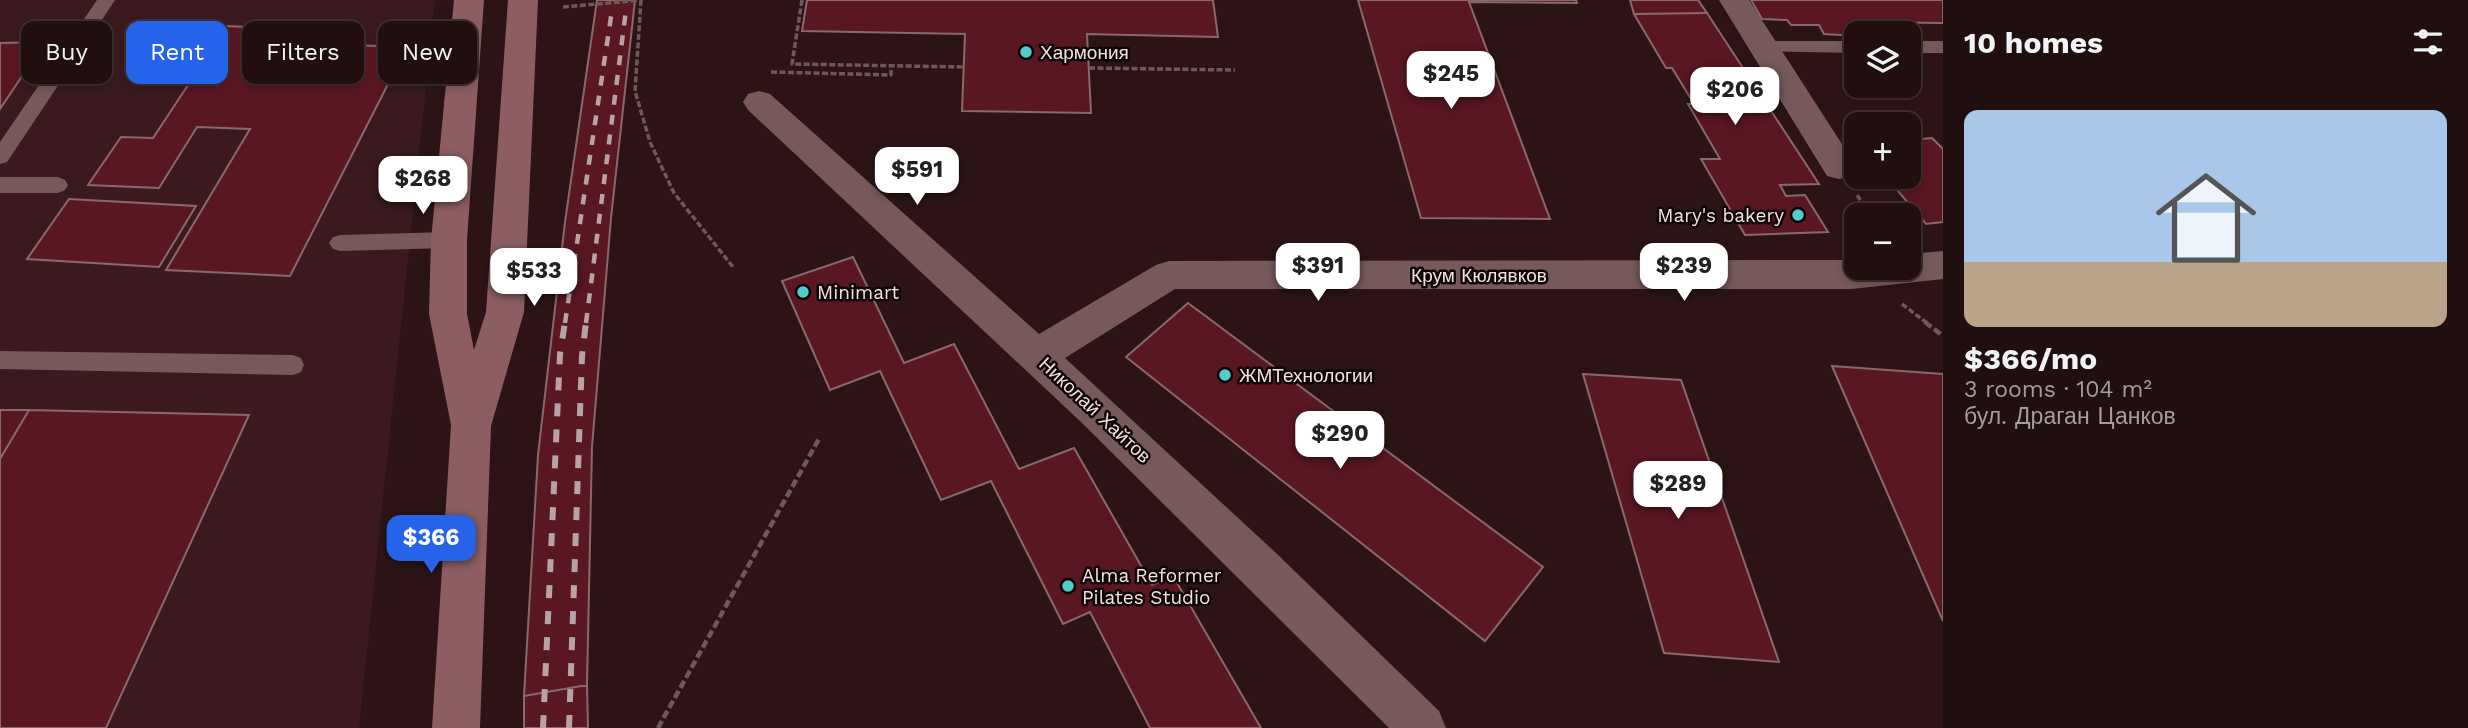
<!DOCTYPE html>
<meta charset="utf-8">
<style>
:root{--surface:#210f10;--page:#2d1d1e;--text:#f1f3f6;--muted:#a29c9f;--line:#3e2f30;--accent:#2563eb}
body{margin:0;font-family:"Work Sans",sans-serif;background:var(--page);color:var(--text);height:100vh;display:flex;flex-direction:column;font-size:26px;white-space:nowrap}
*{box-sizing:border-box;margin:0}
p{font-size:23px;color:var(--muted)}
.icon{flex:none;width:38px;height:38px;fill:none;stroke:currentColor;stroke-width:2;stroke-linecap:round;stroke-linejoin:round}
.map{position:relative;flex:1;overflow:hidden}
.details{display:flex;flex-direction:column;background:var(--surface);width:525px}
.details>*{flex:none}
.top-card{position:absolute;left:21px;top:21px;width:665px;height:63px;display:flex;gap:14px}
.tools{position:absolute;left:1844px;top:21px;display:grid;gap:14px}
.tools a{display:grid;place-items:center;width:77px;height:77px;border-radius:14px;background:var(--surface);box-shadow:0 4px 10px #0003,0 0 0 2px var(--line);font-size:35px}
.price{position:absolute;translate:-50% -60px;padding:0 16px;border-radius:14px;background:#fff;color:#222;font-size:23px;line-height:46px;filter:drop-shadow(0 2px 4px #0008)}
.price::after{content:'';position:absolute;left:50%;top:42px;width:21px;height:16px;margin-left:-10px;background:inherit;clip-path:polygon(0 0,100% 0,50% 100%)}
.price.selected{background:var(--accent);color:#fff}
ul{padding:0;list-style:none}
li{display:grid;align-content:center;gap:14px;height:371px;padding:0 21px}
li+li{border-top:2px solid var(--line)}
li span{display:grid;place-items:center;height:217px;border-radius:14px;color:#555}
li>.icon{margin-inline-start:auto}
span .icon{width:126px;height:126px;fill:#fffc;stroke-width:1}
li b{font-size:30px}
h2{display:flex;justify-content:space-between;align-items:center;height:84px;padding:0 21px;font-size:30px}
.chip{padding:0 24px;border-radius:14px;background:var(--surface);box-shadow:0 4px 10px #0003,0 0 0 2px var(--line);font-size:24px;line-height:63px}
.chip.selected{background:var(--accent);color:#fff}
main{display:flex;flex:1;min-height:0}
.map>svg:first-child{display:block}
</style>
<main>
<div class="map">
<svg width="1943" height="728" viewBox="0 0 1943 728">
<rect width="100%" height="100%" fill="#2c1416"/>
<path fill="#3a1a1e" d="M0 0H435L359 728H0Z"/>
<path fill="#591722" stroke="#88696b" stroke-width="2" d="M597 0H635L611 218 592 447 587 685 524 696 538 455 565 222Z
M807 0H1213L1218 37 1087 34 1091 113 962 111 965 34 802 31Z
M1358 0H1576L1577 3 1469 2 1550 219 1421 218Z
M1630 0H1698L1707 13 1634 14Z
M1751 0H1943V23L1863 22 1871 33H1857V36L1824 34 1819 25H1791L1787 20 1762 19Z
M1707 13 1819 184 1780 185 1786 196 1805 195 1828 232 1745 235 1701 159H1720L1688 104H1694L1672 68H1666L1634 14Z
M196 25 326 30 319 44 407 47 290 276 166 270 250 129 197 127 159 188 88 185 121 137 153 138 194 76 162 75Z
M45 42 0 109V43Z
M1932 138 1943 149V222L1926 224 1886 177H1909V140Z
M69 199 196 206 159 267 27 259Z
M853 257 904 363 954 344 1019 469 1074 448 1152 585 1173 576 1261 728H1150L1090 612 1063 624 991 481 941 500 880 371 830 390 782 281Z
M1188 303 1543 567 1485 641 1126 357Z
M1832 366 1943 374V621Z
M1583 374 1681 380 1779 662 1664 653Z
M0 410H29L0 459Z
M29 410 249 415 106 728H0V459Z
M587 685 588 728H524V696Z"/>
<g fill="none" stroke-linecap="round" stroke-linejoin="round">
<path stroke="#6e5859" stroke-width="3.5" stroke-dasharray="6 2.5" stroke-linecap="butt" d="M641 0 635 91 650 142 674 193 733 267
M802 0 792 64 964 67
M563 7 642 0
M1870 29H1893
M1089 68 1235 70
M771 72 891 75V66
M1857 195 1870 215
M1902 304 1927 323"/>
<path stroke="#6e5859" stroke-width="4.5" stroke-dasharray="8 3.5" stroke-linecap="butt" d="M1925 322 1943 336
M658 728 820 437"/>
<path fill="#77595b" fill-rule="evenodd" d="M97 0H115L7 162 0 164V142Z
M1763 41H1857V53L1757 51 1754 47 1757 43Z
M1909 41H1943V53H1909Z
M0 177H58L65 180 68 185 65 190 58 193H0Z
M449 232 456 234 460 240 456 246 449 248 340 251 333 249 329 243 333 237 340 235Z
M0 351 293 355 301 358 304 365 301 372 293 375 0 369Z"/>
<path fill="#77595b" fill-rule="evenodd" d="M1719 0H1749L1851 158 1856 167 1851 176 1839 179 1827 176Z
M759 91 770 94 1039 334 1156 265 1169 261 1857 260V268H1909V254L1943 251V279L1852 289H1175L1065 358 1276 553 1439 711 1446 728H1389L1081 422 748 110 743 102 748 94Z"/>
<path fill="#8c5e62" fill-rule="evenodd" d="M454 0H484L467 240V314L474 350 486 312 508 0H538L524 312 491 426 480 728H432L451 425 429 314 431 240Z"/>
<path stroke="#b7a3a5" stroke-width="4.5" stroke-dasharray="10 10" stroke-linecap="butt" d="M565 323 612 10
M586 323 626 10"/>
<path stroke="#b7a3a5" stroke-width="6" stroke-dasharray="13 13" stroke-linecap="butt" d="M543 728 560 354 565 322
M569 728 582 356 586 322"/>
</g>
<g fill="#52cdcc" stroke="#0e0405" stroke-width="2.5">
<circle cx="1026" cy="52" r="7"/>
<circle cx="1798" cy="215" r="7"/>
<circle cx="803" cy="292" r="7"/>
<circle cx="1225" cy="375" r="7"/>
<circle cx="1068" cy="586" r="7"/>
</g>
<g text-anchor="middle" dominant-baseline="central" stroke-width="5" stroke-linejoin="round" paint-order="stroke">
<g font-size="19" fill="#f3e1e2" stroke="#0e0405" text-anchor="start">
<text x="1040" y="52">Хармония</text>
<text x="1784" y="215" text-anchor="end">Mary's bakery</text>
<text x="817" y="292">Minimart</text>
<text x="1239" y="375">ЖМТехнологии</text>
<text x="1082" y="575">Alma Reformer<tspan x="1082" dy="22">Pilates Studio</tspan></text>
</g>
<g font-size="19" fill="#f3e1e2" stroke="#0e0405">
<text x="1479" y="275">Крум Кюлявков</text>
<text transform="translate(1095 410) rotate(43)">Николай Хайтов</text>
</g>
</g>
</svg>
<div class="tools">
<a><svg class="icon" aria-label="layers" viewBox="0 0 24 24"><path d="M12 4l9 5-9 5-9-5zM3 14l9 5 9-5"/></svg></a>
<a>+</a>
<a>−</a>
</div>
<b class="price" style="left:1451px;top:111px">$245</b>
<b class="price" style="left:1735px;top:127px">$206</b>
<b class="price" style="left:917px;top:207px">$591</b>
<b class="price" style="left:423px;top:216px">$268</b>
<b class="price" style="left:1318px;top:303px">$391</b>
<b class="price" style="left:1684px;top:303px">$239</b>
<b class="price" style="left:534px;top:308px">$533</b>
<b class="price" style="left:1340px;top:471px">$290</b>
<b class="price" style="left:1678px;top:521px">$289</b>
<b class="price selected" style="left:431px;top:575px">$366</b>
<div class="top-card">
<a class="chip">Buy</a>
<a class="chip selected">Rent</a>
<a class="chip">Filters</a>
<a class="chip">New</a>
</div>
</div>
<section class="details">
<h2>10 homes<svg class="icon" aria-label="filters" viewBox="0 0 24 24"><path d="M4 7h16M4 17h16"/><circle cx="9" cy="7" r="2"/><circle cx="15" cy="17" r="2"/></svg></h2>
<ul>
<li><span style="background:linear-gradient(#a9c7e8 70%,#b9a48a 0)"><svg class="icon" aria-label="home" viewBox="0 0 24 24"><path d="M3 11l9-7 9 7M6 9v11h12V9"/></svg></span><div><b>$366/mo</b><p>3 rooms · 104 m²</p><p>бул. Драган Цанков</p></div></li>
</ul>
</section>
</main>
